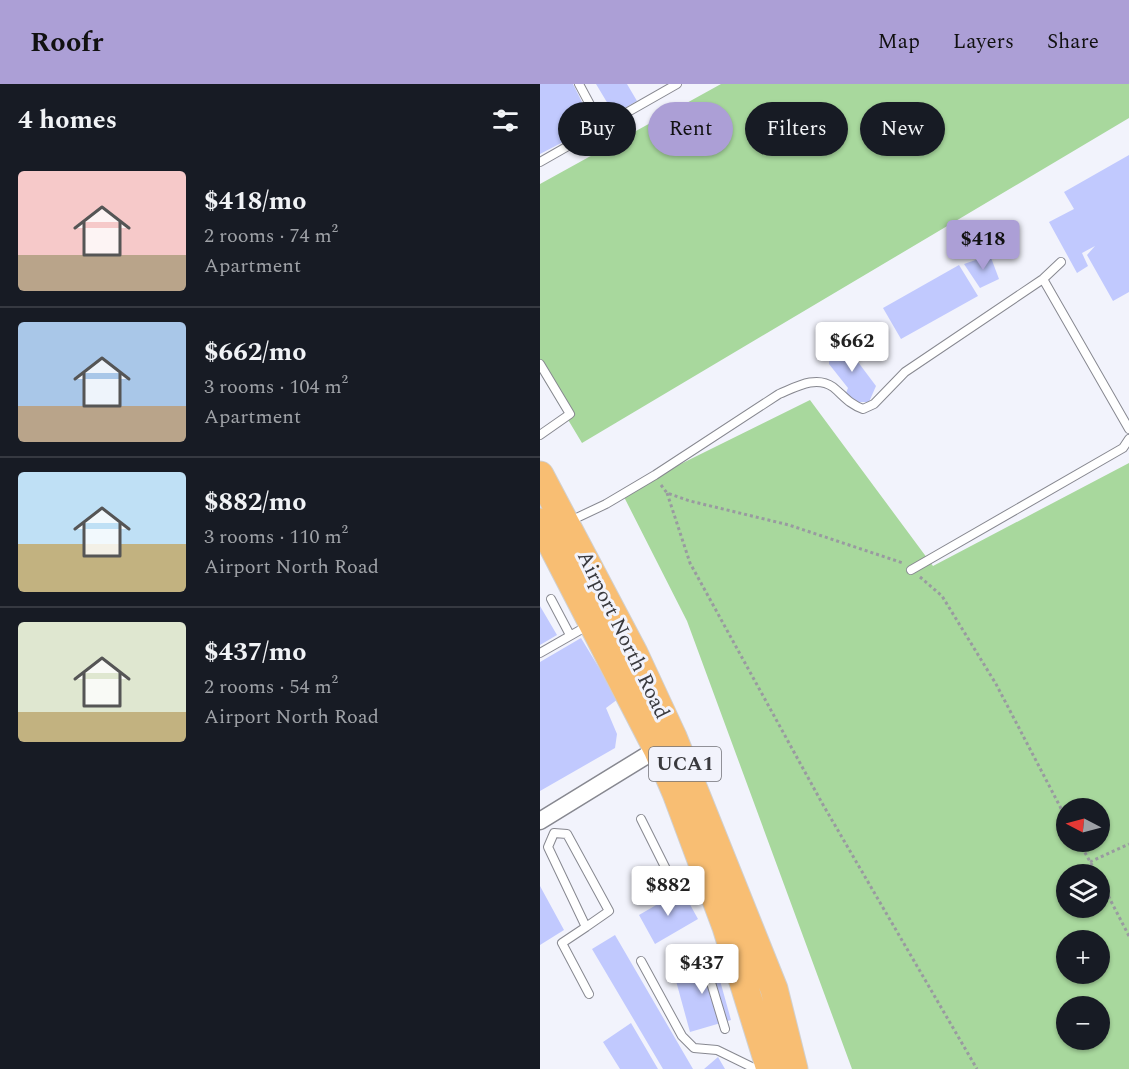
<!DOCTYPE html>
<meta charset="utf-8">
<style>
:root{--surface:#171b24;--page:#20242c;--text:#f1f3f6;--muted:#9ea1a6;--line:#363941;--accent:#ac9fd6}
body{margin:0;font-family:Spectral,serif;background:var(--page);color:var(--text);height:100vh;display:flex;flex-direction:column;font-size:22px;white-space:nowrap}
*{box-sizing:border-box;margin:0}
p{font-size:20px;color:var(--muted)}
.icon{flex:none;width:33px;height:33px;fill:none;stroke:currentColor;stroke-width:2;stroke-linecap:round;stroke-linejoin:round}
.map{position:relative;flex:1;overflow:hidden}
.drawer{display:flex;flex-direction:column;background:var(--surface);width:540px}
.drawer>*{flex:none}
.guide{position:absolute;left:18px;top:18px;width:480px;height:54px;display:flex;gap:12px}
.needle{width:39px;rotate:276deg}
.fabs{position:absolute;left:516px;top:714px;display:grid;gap:12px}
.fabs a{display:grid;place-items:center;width:54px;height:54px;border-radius:50%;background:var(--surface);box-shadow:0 2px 4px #0004;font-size:30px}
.price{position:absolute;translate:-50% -51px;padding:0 14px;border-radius:6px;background:#fff;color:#222;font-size:20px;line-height:39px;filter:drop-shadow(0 2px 3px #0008)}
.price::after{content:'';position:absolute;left:50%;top:36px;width:18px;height:14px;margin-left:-9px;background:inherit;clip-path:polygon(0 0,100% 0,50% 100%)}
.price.selected{background:var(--accent);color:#111}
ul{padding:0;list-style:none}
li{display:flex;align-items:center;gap:18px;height:150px;padding:0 18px}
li+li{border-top:2px solid var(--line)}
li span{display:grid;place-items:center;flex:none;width:168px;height:120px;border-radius:6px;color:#555}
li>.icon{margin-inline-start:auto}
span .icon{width:72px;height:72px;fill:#fffc;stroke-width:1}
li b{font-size:26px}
h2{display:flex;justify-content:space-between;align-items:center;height:72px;padding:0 18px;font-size:26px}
.chip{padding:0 21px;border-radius:27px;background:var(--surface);box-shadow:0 2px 4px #0004;font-size:21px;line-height:54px}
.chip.selected{background:var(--accent);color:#111}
header{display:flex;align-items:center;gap:36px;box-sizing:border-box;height:84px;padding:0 30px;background:var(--accent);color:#111}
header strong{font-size:28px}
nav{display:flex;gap:33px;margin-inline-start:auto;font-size:21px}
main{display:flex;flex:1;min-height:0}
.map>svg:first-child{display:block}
</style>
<header>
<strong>Roofr</strong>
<nav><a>Map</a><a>Layers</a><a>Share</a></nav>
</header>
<main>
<section class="drawer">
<h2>4 homes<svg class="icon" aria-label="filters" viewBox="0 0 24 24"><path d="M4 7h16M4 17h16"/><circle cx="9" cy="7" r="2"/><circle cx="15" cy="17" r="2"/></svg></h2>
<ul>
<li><span style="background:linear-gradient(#f6c9c9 70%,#b9a48a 0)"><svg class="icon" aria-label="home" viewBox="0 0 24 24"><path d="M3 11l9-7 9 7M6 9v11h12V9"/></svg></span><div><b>$418/mo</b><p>2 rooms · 74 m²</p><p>Apartment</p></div></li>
<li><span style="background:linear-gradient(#a9c7e8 70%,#b9a48a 0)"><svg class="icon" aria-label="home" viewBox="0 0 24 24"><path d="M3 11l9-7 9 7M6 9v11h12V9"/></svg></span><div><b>$662/mo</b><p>3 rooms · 104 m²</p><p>Apartment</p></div></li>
<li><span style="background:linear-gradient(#bfe0f5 60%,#c2b280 0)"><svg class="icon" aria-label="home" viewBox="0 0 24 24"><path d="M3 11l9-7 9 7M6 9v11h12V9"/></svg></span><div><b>$882/mo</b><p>3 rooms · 110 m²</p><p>Airport North Road</p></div></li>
<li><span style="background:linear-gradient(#dfe7d0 75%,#c2b280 0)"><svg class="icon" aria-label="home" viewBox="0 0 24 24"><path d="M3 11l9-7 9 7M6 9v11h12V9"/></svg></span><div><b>$437/mo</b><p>2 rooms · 54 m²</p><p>Airport North Road</p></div></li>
</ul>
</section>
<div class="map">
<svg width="589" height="985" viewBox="0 0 589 985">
<rect width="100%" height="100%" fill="#f2f3fc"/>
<path fill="#a8d89d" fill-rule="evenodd" d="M181 0H589V34L42 359 0 289V100Z
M270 316 393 482 589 379V985H312L147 537 82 409ZM526 724H560V758H526ZM526 790H560V824H526ZM526 856H560V890H526ZM526 922H560V956H526Z"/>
<path fill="#c1c9fe" d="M0 0H33L54 42 0 70Z
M56 0H87L97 17 74 30Z
M589 71V208L573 217 547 171 555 162 542 169 548 182 537 189 509 138 534 125 524 108Z
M450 171 459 195 440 204 424 180Z
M419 181 438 212 361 255 343 224Z
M300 260H310L318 269 315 274 336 302 329 318H312L306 309 308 304 289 280 290 266Z
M0 522 17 551 0 561Z
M41 554 78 615 66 624 77 650 75 664 0 707V578Z
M0 802 24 846 0 861Z
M142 806 158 835 115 860 99 831Z
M75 851 153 985H123L52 865Z
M174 875 191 936 150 948 133 886Z
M91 939 118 985H80L63 958Z
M178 973 185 985H164Z"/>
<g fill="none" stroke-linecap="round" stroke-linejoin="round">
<defs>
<path id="service" d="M39 0 62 43
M0 78 137 0
M503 195 589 345
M0 280 30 330 0 351
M28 438 66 420 115 391 239 310C256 303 276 291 293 303 304 312 309 320 323 325L334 320 365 288 503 195 521 178
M371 486 583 364 589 355
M11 515 30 551
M0 569 49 541
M101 735 129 791
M14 749 27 750 69 827 46 843 8 763Z
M46 843 22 859 49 910
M163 872 185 945
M101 877 142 952 154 964 177 966 216 985"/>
<path id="minor" d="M0 737 117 665"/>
<path id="primary" d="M0 391 94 569 133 653 234 905 254 985
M0 438 117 665 136 709 186 843 230 985"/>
</defs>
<use href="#service" stroke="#878890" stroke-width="10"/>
<use href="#minor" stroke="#878890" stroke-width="19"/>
<use href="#primary" stroke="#d0d0d1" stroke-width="29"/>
<path stroke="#999aa0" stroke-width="3" stroke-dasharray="3 3" stroke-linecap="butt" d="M121 401 127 409 150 417 249 441 363 479
M127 409 150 479 282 719 437 985
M380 493 402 512 456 600 526 734
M539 758 557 790
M550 778 589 760
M560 796 589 852"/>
<use href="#service" stroke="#fff" stroke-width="8"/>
<use href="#minor" stroke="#fff" stroke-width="16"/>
<use href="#primary" stroke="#f8be73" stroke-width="27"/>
</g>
<g text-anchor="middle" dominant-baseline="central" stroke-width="6" stroke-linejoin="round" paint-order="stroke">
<rect fill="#f2f3fc" stroke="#717277" stroke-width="1.5" x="109" y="663" width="72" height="34" rx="4.5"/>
<g font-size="20" font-weight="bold" fill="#3a3a3e">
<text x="145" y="680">UCA1</text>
</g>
<g font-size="21" fill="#3a3a3e" stroke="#f2f3fc">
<text transform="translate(83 551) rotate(64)">Airport North Road</text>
</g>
</g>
</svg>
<div class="fabs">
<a><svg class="needle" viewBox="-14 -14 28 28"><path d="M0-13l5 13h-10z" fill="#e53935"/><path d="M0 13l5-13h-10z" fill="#9ea1a6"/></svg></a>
<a><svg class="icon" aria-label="layers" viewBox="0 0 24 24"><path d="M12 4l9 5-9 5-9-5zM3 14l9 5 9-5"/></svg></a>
<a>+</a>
<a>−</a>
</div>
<b class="price selected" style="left:443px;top:187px">$418</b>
<b class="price" style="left:312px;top:289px">$662</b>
<b class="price" style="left:128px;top:833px">$882</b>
<b class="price" style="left:162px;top:911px">$437</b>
<div class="guide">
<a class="chip">Buy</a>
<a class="chip selected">Rent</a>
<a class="chip">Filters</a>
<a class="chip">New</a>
</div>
</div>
</main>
